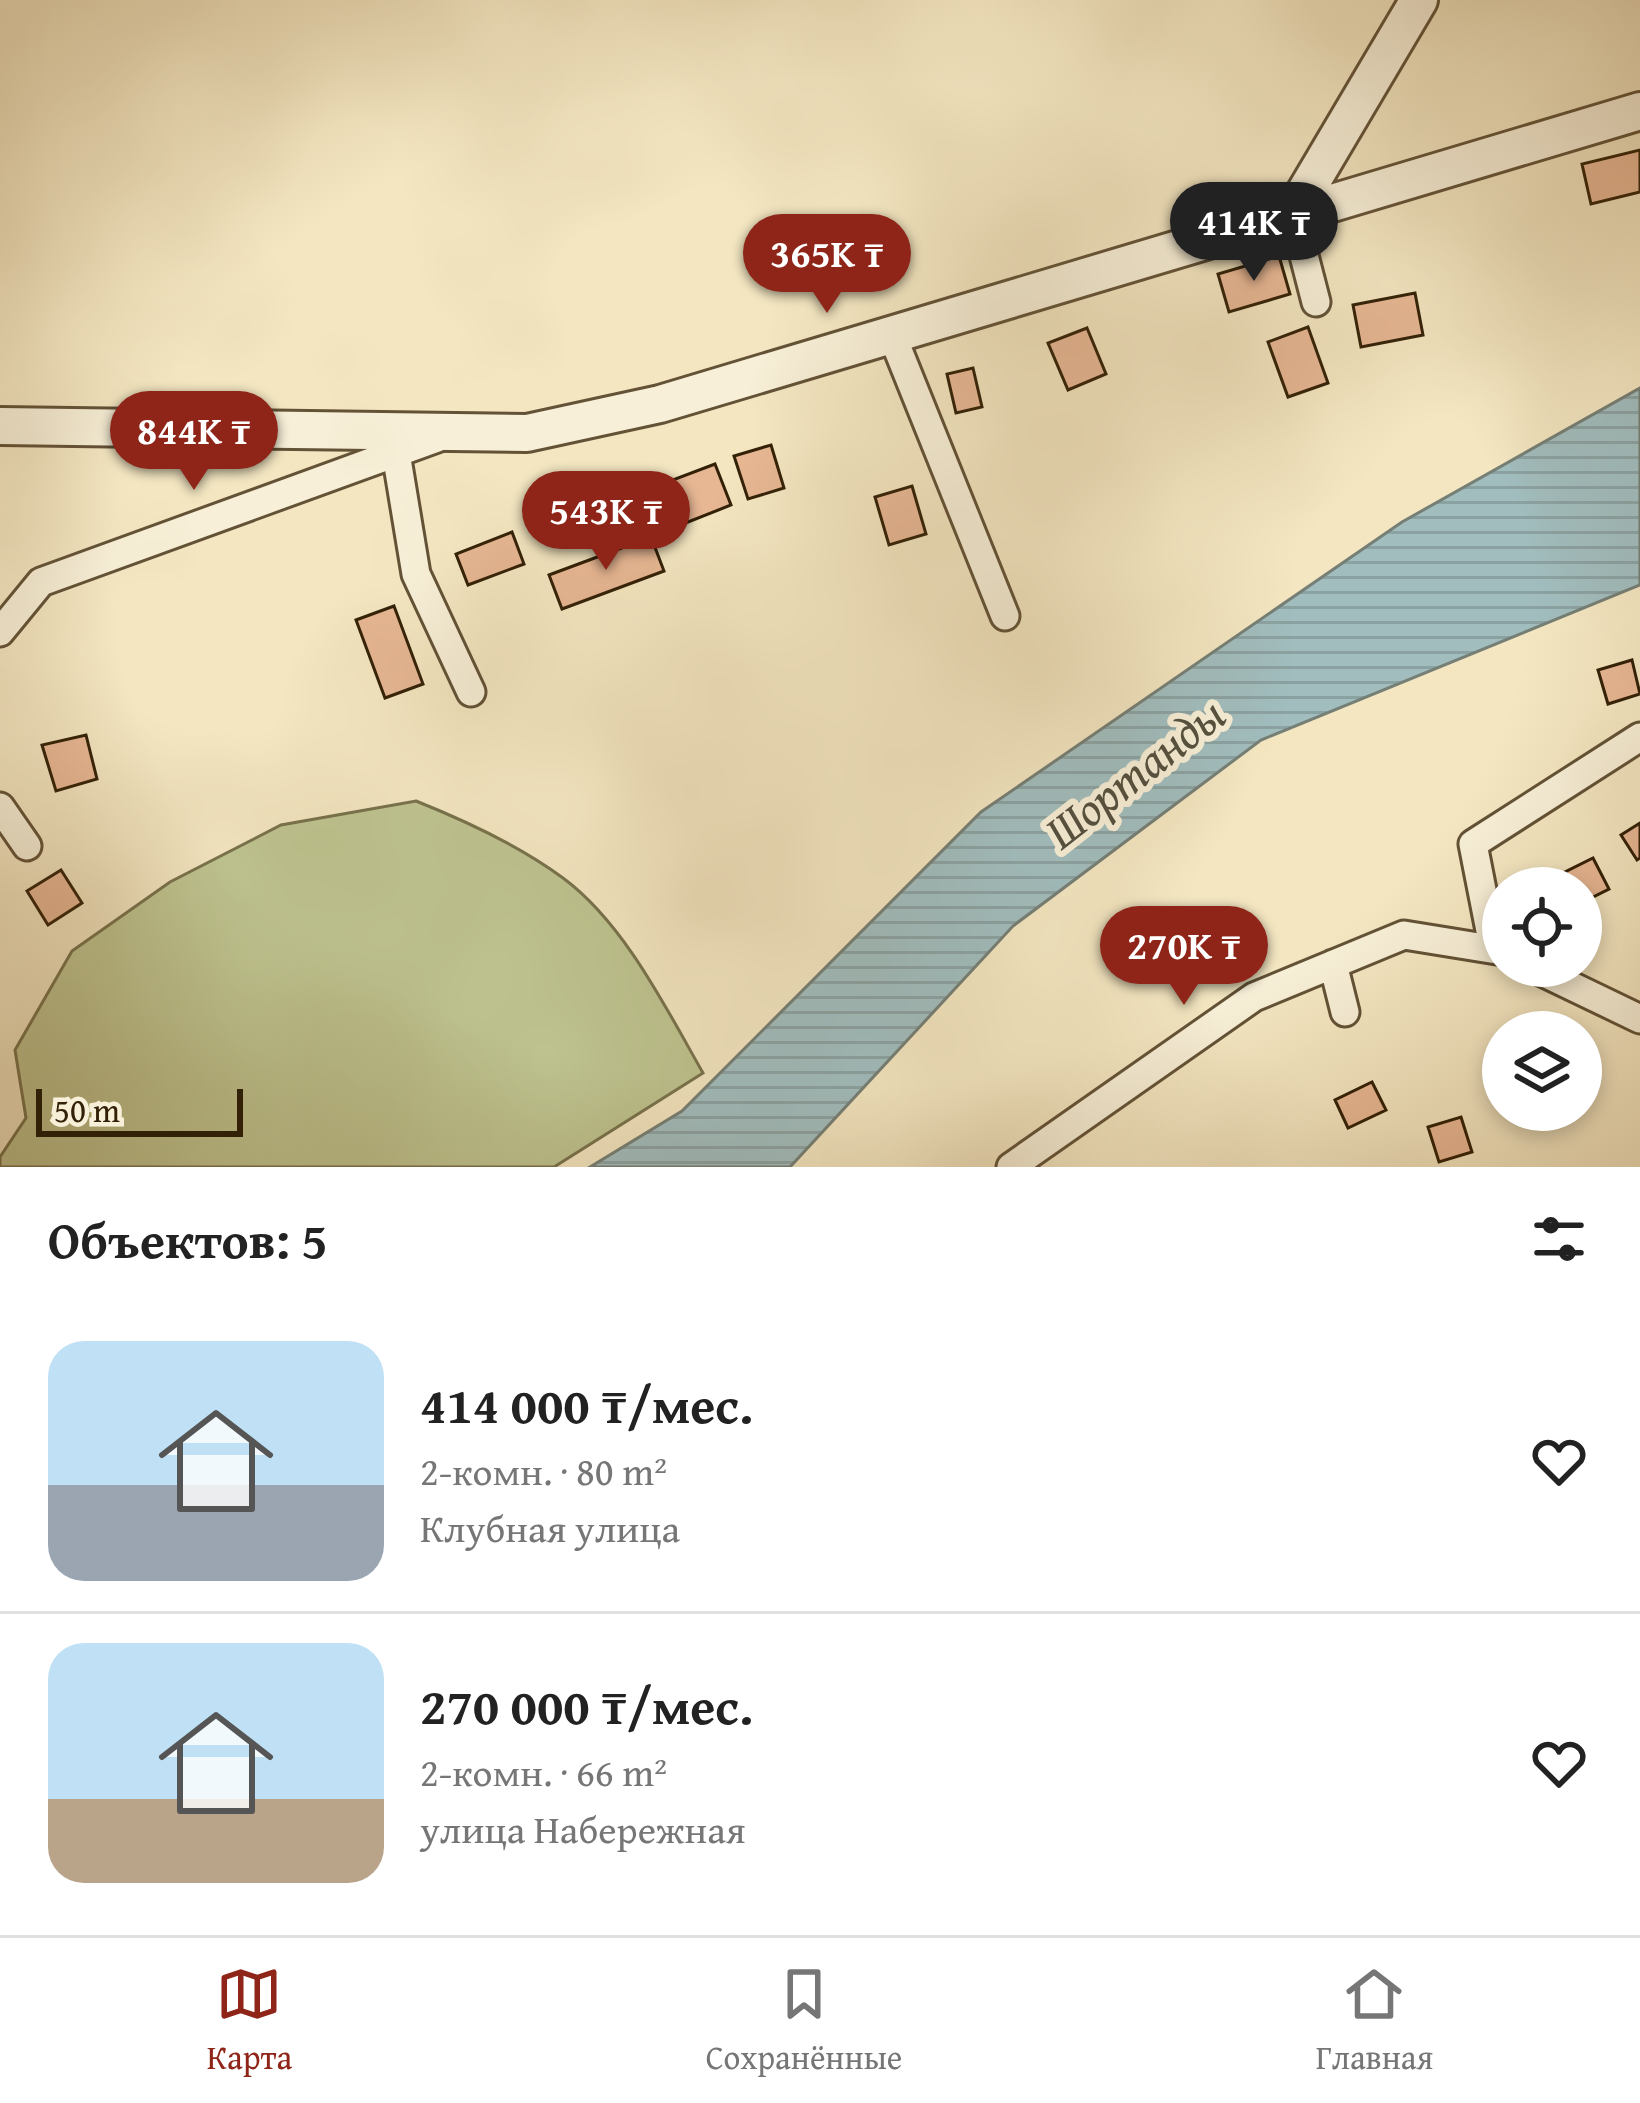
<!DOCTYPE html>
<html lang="ru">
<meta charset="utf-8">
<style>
:root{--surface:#fff;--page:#f2f2f2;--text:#222;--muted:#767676;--line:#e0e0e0;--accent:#8f2418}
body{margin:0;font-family:"Gentium Book Plus",serif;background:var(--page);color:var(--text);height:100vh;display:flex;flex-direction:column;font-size:45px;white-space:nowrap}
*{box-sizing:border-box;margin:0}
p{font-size:39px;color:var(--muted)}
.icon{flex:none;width:66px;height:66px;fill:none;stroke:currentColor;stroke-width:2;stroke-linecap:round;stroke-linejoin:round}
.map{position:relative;height:1167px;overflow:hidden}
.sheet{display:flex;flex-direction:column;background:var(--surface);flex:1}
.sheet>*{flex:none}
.tools{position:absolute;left:1482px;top:867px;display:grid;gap:24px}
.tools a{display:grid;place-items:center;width:120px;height:120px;border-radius:50%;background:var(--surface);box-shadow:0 6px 18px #0003;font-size:60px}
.scale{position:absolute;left:36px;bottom:30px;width:207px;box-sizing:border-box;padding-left:12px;border:6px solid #332107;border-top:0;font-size:33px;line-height:42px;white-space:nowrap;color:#332107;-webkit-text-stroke:9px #f7efd7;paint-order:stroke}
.price{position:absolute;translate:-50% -102px;padding:0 27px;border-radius:42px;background:var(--accent);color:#fff;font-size:39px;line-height:78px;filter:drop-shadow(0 3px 6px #0008)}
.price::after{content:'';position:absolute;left:50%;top:72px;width:36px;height:27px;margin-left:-18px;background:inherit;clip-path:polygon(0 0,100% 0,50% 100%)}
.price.on{background:#222;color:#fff}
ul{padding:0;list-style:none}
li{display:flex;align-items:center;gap:36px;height:300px;padding:0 48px}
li+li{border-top:3px solid var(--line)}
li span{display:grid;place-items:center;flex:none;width:336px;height:240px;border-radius:36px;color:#555}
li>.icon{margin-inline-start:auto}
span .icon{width:144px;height:144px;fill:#fffc;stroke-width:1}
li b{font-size:51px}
h2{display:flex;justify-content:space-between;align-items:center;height:144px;padding:0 48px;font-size:51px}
.tabs{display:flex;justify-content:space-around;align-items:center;height:168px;border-top:3px solid var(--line);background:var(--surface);font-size:33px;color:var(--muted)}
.tabs a{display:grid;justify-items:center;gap:6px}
.tabs .on{color:var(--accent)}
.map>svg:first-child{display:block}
</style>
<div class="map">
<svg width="1640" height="1167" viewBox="0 0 1640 1167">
<defs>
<pattern id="water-rules" width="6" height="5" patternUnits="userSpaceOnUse" patternTransform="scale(3)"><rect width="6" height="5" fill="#a1bdbe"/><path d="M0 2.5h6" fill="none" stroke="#8ba2a2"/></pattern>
</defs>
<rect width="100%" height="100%" fill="#f3e6c1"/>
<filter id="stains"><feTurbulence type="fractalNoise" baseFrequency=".00167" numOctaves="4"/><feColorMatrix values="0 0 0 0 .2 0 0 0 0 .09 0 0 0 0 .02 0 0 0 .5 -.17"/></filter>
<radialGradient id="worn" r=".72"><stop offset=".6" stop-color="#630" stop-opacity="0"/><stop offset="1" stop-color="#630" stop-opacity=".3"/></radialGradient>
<path fill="#bec490" stroke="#78724c" stroke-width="3" d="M416 801C466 821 520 846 563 878 624 923 666 1008 703 1073L554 1167H0V1157L26 1118 15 1050 72 951 170 882 281 825Z"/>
<path fill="url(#water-rules)" stroke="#757f75" stroke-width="3" d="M1640 388V585L1261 740 1013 926 790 1167H590L682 1111 981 812 1402 522Z"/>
<path fill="#e7b794" stroke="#332107" stroke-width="3" d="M1640 150V192L1591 204 1582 164Z
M1279 256 1290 294 1229 312 1218 274Z
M1415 293 1423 335 1361 347 1353 305Z
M1308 327 1328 383 1288 397 1268 342Z
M1087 328 1106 374 1068 390 1048 343Z
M973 368 982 407 956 413 947 374Z
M771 445 784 488 748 499 734 456Z
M715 464 731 505 678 526 662 484Z
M912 486 926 534 889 545 875 497Z
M512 532 524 564 468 585 456 554Z
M651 537 664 571 562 609 549 575Z
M394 606 423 684 385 698 356 620Z
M1632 660 1640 694 1608 704 1598 670Z
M86 735 97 779 56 791 42 745Z
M1640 823V858L1637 860 1621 835Z
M1593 858 1609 889 1581 903V888H1568L1561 874Z
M61 870 82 903 48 925 27 891Z
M1372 1082 1386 1110 1348 1128 1335 1100Z
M1461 1117 1472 1152 1439 1162 1428 1127Z"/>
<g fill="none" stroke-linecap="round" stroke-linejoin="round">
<defs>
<path id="minor" d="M1293 213 1316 302
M892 335 1005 616
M396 453 416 574 471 692
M0 632 41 582 437 438
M0 807 27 846
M1493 946 1473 844 1640 737
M1333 964 1345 1012
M1530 966 1640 1019
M1011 1167 1254 997 1404 935 1503 951"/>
<path id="tertiary" d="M1293 213 1419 0
M0 426 527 433 660 404 1640 111"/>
</defs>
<use href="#minor" stroke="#635236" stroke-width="33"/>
<use href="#tertiary" stroke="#635236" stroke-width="42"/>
<use href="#minor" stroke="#f7efd7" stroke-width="27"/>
<use href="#tertiary" stroke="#f7efd7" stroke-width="36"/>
</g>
<g text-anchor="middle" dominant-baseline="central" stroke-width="12" stroke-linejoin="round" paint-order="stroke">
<g font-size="48" font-style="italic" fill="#54503e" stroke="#f7efd7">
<text transform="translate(1134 772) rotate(-38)">Шортанды</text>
</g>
</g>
<rect width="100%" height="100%" filter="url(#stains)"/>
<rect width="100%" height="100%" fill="url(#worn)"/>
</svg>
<div class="tools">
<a><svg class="icon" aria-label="locate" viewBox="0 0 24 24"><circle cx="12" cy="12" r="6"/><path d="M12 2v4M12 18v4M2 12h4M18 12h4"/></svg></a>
<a><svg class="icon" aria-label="layers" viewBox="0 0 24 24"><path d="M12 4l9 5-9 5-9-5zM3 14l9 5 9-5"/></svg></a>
</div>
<div class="scale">50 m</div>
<b class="price on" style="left:1254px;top:284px">414K ₸</b>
<b class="price" style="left:827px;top:316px">365K ₸</b>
<b class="price" style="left:194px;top:493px">844K ₸</b>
<b class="price" style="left:606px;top:573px">543K ₸</b>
<b class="price" style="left:1184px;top:1008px">270K ₸</b>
</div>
<section class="sheet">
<h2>Объектов: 5<svg class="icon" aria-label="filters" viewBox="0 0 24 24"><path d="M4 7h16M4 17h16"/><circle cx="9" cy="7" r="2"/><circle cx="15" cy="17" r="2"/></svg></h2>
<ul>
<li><span style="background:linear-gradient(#bfe0f5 60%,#9aa5b1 0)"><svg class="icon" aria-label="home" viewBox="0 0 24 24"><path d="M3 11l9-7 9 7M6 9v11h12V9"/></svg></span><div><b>414 000 ₸/мес.</b><p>2-комн. · 80 m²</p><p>Клубная улица</p></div><svg class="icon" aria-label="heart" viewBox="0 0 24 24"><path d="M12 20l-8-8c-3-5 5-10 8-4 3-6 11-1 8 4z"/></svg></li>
<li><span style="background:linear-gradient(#bfe0f5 65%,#b9a48a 0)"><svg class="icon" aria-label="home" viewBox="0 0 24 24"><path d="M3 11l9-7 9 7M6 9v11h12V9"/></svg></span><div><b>270 000 ₸/мес.</b><p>2-комн. · 66 m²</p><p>улица Набережная</p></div><svg class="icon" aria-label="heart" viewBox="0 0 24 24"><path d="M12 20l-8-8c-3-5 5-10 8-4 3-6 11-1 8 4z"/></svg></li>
</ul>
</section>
<nav class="tabs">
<a class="on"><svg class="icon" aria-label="map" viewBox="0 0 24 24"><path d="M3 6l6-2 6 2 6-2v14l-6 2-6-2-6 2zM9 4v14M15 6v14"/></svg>Карта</a>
<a><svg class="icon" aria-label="saved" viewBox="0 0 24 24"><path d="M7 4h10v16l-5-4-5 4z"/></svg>Сохранённые</a>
<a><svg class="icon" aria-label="home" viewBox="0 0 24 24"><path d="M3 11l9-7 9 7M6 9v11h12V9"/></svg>Главная</a>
</nav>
